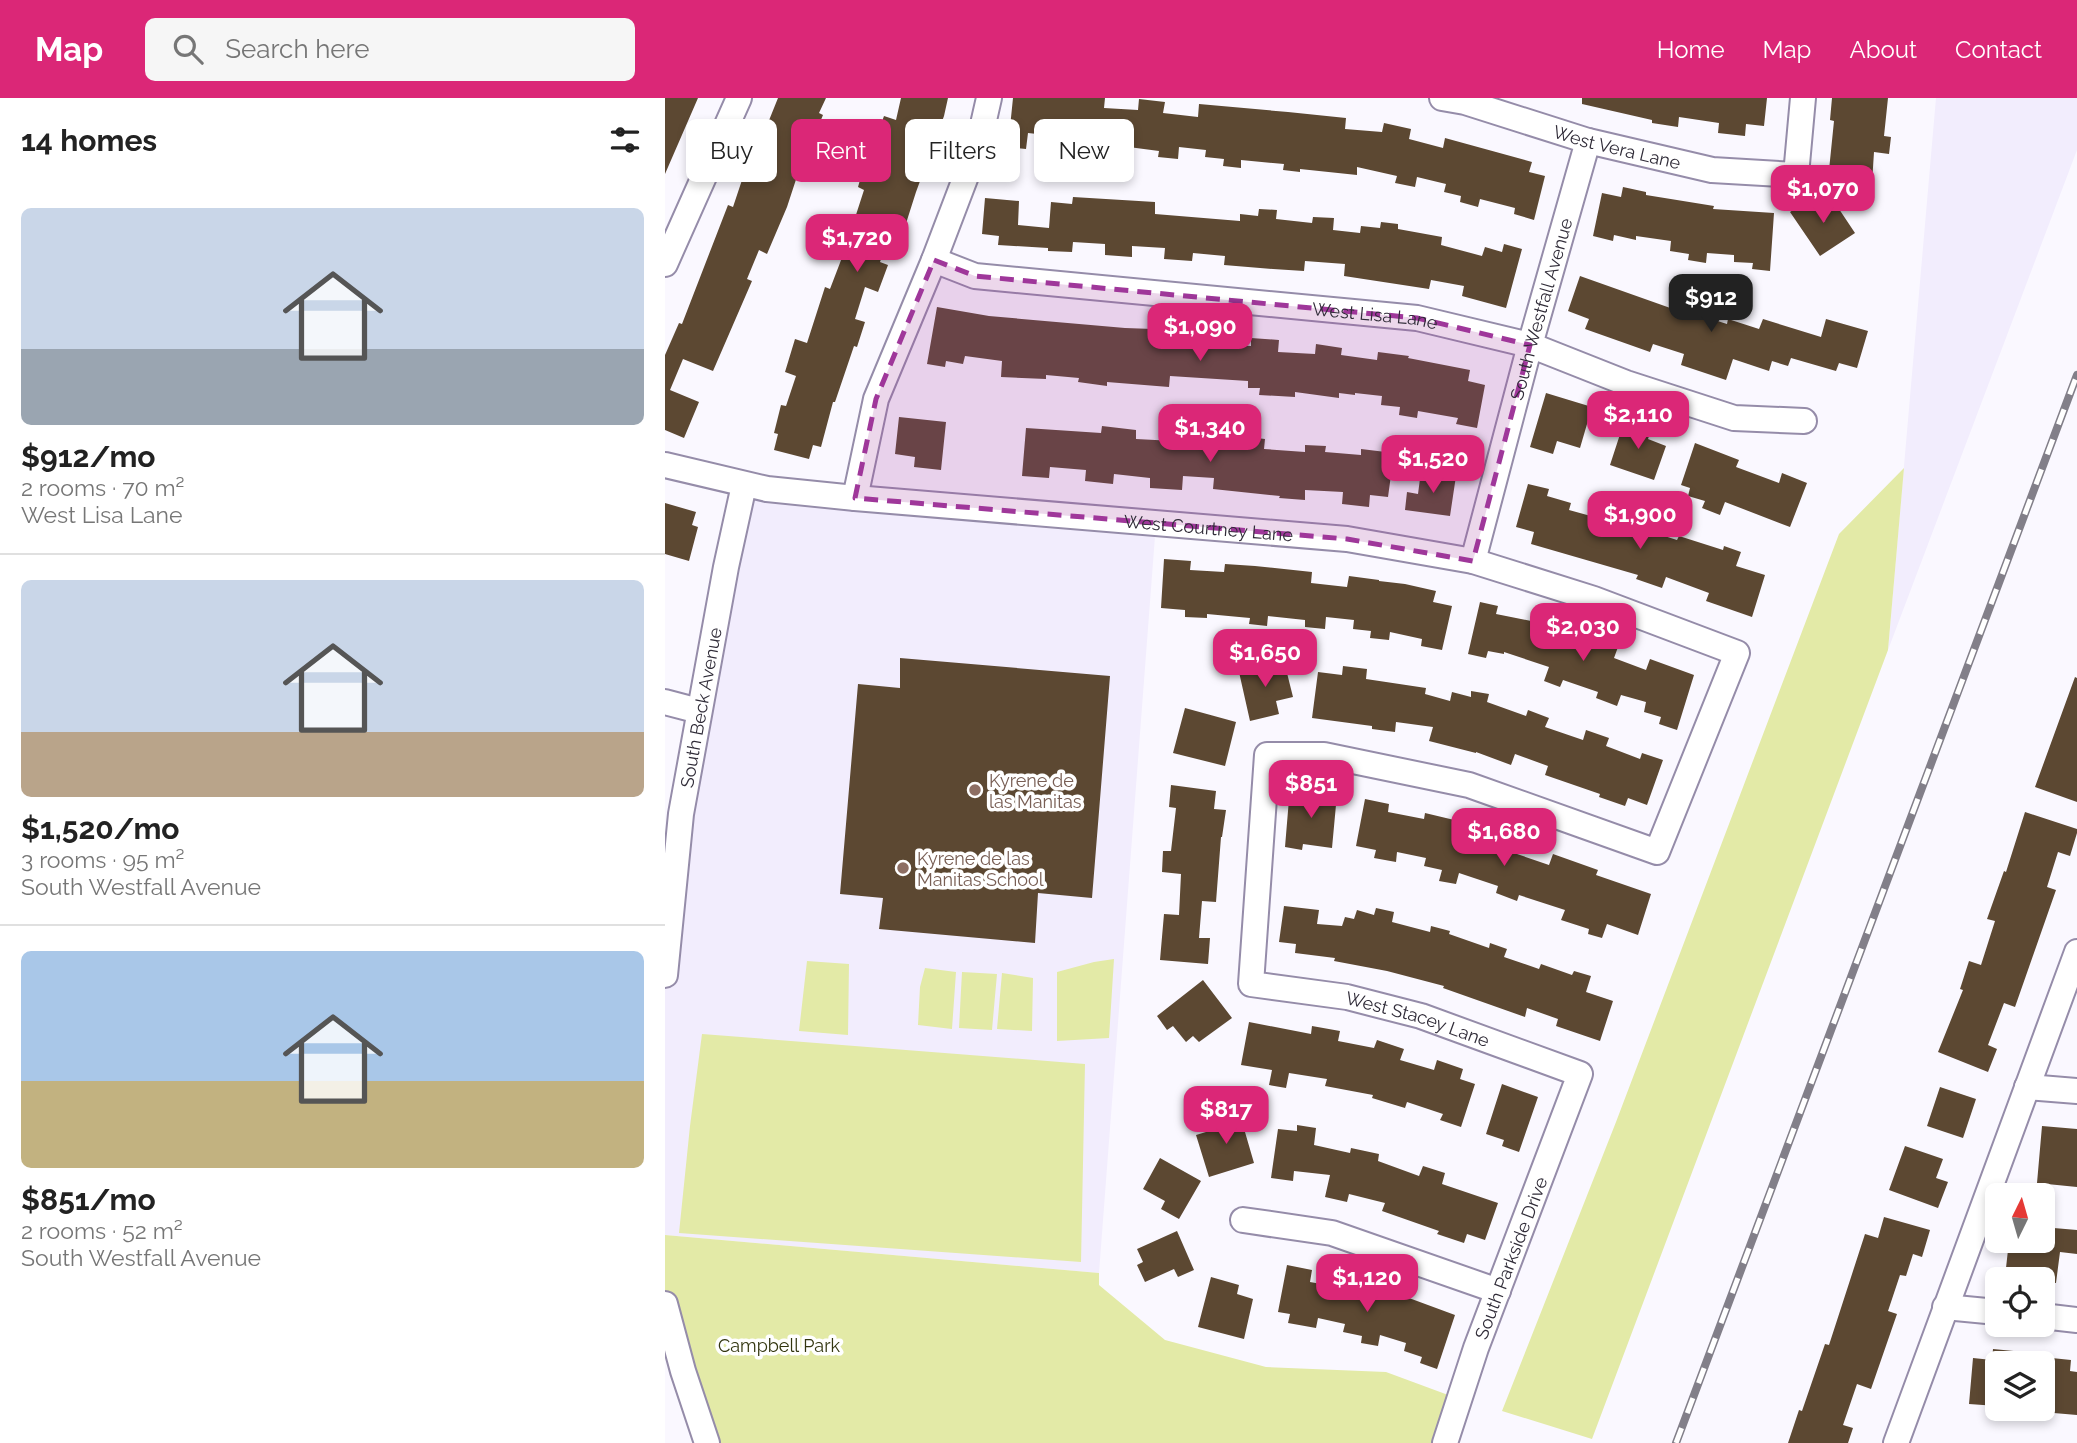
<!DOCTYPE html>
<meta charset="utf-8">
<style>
:root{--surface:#fff;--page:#f6f6f6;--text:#222;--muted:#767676;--line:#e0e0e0;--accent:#db2777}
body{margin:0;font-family:Raleway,sans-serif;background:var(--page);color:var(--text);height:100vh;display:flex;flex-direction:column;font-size:26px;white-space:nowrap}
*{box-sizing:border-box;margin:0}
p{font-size:23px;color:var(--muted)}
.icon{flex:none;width:38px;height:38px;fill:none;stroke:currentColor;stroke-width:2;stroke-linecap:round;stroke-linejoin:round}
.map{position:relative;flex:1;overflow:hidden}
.drawer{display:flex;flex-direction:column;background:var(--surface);width:665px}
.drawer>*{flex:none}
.guide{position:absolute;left:21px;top:21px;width:665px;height:63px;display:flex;gap:14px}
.needle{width:46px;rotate:5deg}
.fabs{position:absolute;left:1320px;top:1085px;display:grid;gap:14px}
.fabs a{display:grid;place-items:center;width:70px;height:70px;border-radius:10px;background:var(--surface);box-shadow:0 4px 10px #0003;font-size:35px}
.price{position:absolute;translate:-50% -60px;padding:0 16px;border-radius:14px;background:var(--accent);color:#fff;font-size:23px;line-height:46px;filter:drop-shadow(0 2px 4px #0008)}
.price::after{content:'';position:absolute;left:50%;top:42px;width:21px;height:16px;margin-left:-10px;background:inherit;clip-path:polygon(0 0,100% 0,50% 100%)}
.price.selected{background:#222;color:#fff}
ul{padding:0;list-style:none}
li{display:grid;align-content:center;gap:14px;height:371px;padding:0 21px}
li+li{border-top:2px solid var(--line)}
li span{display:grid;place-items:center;height:217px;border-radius:10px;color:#555}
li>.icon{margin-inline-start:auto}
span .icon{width:126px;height:126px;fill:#fffc;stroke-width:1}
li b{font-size:30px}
h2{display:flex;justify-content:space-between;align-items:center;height:84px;padding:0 21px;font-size:30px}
.tag{padding:0 24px;border-radius:10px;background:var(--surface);box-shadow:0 4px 10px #0003;font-size:24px;line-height:63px}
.tag.selected{background:var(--accent);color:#fff}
header{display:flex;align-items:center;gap:42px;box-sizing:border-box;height:98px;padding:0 35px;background:var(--accent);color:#fff}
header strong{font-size:33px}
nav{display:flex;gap:38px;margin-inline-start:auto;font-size:24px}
.search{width:490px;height:63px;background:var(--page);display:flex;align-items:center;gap:18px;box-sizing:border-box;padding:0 24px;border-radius:10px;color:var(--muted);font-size:26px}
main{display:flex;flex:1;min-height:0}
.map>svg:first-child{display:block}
</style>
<header>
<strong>Map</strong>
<div class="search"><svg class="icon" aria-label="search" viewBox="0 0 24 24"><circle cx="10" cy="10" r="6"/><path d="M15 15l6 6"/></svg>Search here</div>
<nav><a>Home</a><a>Map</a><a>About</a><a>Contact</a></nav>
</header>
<main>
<section class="drawer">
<h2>14 homes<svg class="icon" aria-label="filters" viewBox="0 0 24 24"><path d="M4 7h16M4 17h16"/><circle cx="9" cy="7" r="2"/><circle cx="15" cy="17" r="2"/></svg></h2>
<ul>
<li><span style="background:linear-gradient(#c9d6e8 65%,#9aa5b1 0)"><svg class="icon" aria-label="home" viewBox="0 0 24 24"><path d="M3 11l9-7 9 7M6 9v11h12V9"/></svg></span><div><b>$912/mo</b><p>2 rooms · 70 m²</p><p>West Lisa Lane</p></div></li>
<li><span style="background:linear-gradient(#c9d6e8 70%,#b9a48a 0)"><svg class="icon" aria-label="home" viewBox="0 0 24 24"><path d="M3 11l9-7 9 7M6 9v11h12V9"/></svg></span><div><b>$1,520/mo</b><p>3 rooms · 95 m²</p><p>South Westfall Avenue</p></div></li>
<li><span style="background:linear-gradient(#a9c7e8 60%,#c2b280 0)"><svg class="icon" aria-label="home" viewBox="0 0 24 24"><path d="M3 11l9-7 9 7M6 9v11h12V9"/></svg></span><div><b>$851/mo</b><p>2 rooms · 52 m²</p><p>South Westfall Avenue</p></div></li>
</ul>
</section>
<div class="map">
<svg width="1412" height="1345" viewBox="0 0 1412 1345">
<rect width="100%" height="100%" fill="#faf8ff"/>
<path fill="#f2edfd" d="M1271 0H1412V52L1223 552Z
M79 387 491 425 434 1175 0 1137V877Z"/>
<path fill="#e3eaa7" d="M1239 370 1223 552 927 1341 837 1313 951 1024 1174 436Z
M449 861 444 940 392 943V874L429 864Z
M142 863 184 866 183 937 134 933Z
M260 870 291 874 287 931 253 927 255 889Z
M297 874 332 876 327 932 294 930Z
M337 875 368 880 367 933 332 931Z
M37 936 420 966 416 1164 14 1135 25 1028Z
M0 1137 434 1175V1187L500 1242 601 1269 721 1274 794 1301 780 1345H42L0 1206Z"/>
<path fill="#5c4832" d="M0 0H33L0 76Z
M113 0H161L154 15 158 17 153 29 164 33 155 57 141 51 122 109 102 156 94 152 82 181 87 183 48 273 18 261 5 292 34 304 19 340 0 332V257L14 225 17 226 63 107 68 109 84 61 88 62Z
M236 0H283L279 18 251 94 237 138 226 135 215 164 223 167 213 194 200 189 190 221 200 224 192 249 189 248 170 304H168L156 349 148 347 144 361 109 352 113 336 109 335 116 307 121 308 131 278 120 274 130 241 142 245 160 189 165 191 191 123H189L199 92 193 89 197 75 208 79 221 44 211 40 219 18 231 22Z
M348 0H440L439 10 473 12 474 1 500 4 498 15 533 19 534 6 623 14 681 20 680 31 717 34 719 25 746 31 744 41 778 50 780 40 867 64 864 74 880 78 869 122 849 116 850 110 815 101 813 109 795 104 796 98 779 94 781 86 752 79 750 89 730 85 732 78 692 69V77L635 71V74L618 72 619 66 576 62V70L558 68 559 61 540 59 541 52 514 49 513 61 493 59 494 53 456 48V57L433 55V47L409 45V40L363 35 361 51 343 49Z
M917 0H1102L1099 28 1081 26 1080 38 1053 35 1054 25 1014 19 1013 29 987 25V22L917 6Z
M1167 0H1223L1219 38 1226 39 1224 56 1209 54 1207 85 1163 82 1169 23 1165 22Z
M958 89 981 94V97L1049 108 1048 111 1109 115 1105 173 1087 171 1088 165 1069 164V157L1042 155 1041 165 1023 162 1024 156 1005 153 1006 143 971 138V142L949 137 948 143 928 138 937 95 956 99Z
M1162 93 1190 135 1155 158 1125 114 1144 101 1160 124Z
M408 99 490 104V116L575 123V116L593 118 594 111 612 112 611 121 647 125 648 119 669 120 668 132 695 135 696 128 715 130 716 124 733 126V131L777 139 776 147 817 158 820 149 837 154 839 146 857 151 841 210 797 198 799 188 766 182 764 191 679 178 680 166 640 163 639 173 608 171 559 167 560 158 528 155 527 163 499 161 500 150 467 148V159L440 157V146L408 144 407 154 383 153V150L333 147 334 138 317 136 320 100 354 103 353 127 384 130 386 104 407 106Z
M915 178 1042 223 1043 220 1062 226 1063 221 1094 231 1098 221 1156 239 1161 221 1203 233 1192 270 1174 265 1171 273 1126 260 1123 268 1107 263 1104 273 1068 261 1061 282 1016 267 1019 256 988 246 985 254 920 231 924 221 903 213Z
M272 209 324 218 460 230 488 231 487 242 521 245 522 235 550 237 549 246 586 248V240L614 242 613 254 650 256 651 246 677 250 676 257 712 262 713 254 744 258 743 260 805 272 803 283 820 287 812 330 791 326 793 320 753 313 752 320 734 317 735 309 716 307 717 298 690 295V297L674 295V300L630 294V299L594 297 595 290H583V283L505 278 504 289 442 284V288L413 284 414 280 381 277V281L336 279 337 263 300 258 298 266 281 263 280 269 262 266Z
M881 295 927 309 915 350 892 343 888 356 865 349Z
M234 319 281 324 276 372 249 369 250 359 230 356Z
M960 321 987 330 983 341 1001 348 989 382 945 367Z
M437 328 471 332V341L509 343 510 336 531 337 530 345 574 350 575 338 600 341 599 351 640 354V347L661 348 660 354 696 357V351L729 355 723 399 705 397 704 409 677 406 678 394 640 392V402L614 400 615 398 548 391 549 380 518 378 517 392 485 390V380L449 376 448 386 420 383 421 372 385 369 384 380 357 378 361 330 436 335Z
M1030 345 1074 362 1071 369 1114 385 1117 375 1142 385 1125 429 1060 404 1055 417 1037 410 1040 403 1023 398 1025 390 1016 387Z
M756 373 791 378 785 418 740 412 742 394 753 396Z
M863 386 884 391 882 398 906 405 904 412 933 420 935 412 953 417 955 412 972 416 968 428 1012 442 1014 438 1058 452 1059 448 1076 454 1071 468 1100 477 1087 519 1041 503 1044 495 1001 479 997 490 971 481 973 477 866 446 869 434 851 429Z
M0 405 31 414 27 427 33 429 24 463 0 456Z
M499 461 526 463 525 472 559 474 560 466 590 468 647 474 646 485 682 489 684 478 714 482V483L740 486 771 493 768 504 787 508 777 552 756 548 757 541 725 534 724 542 705 540 706 533 688 531 689 522 661 519 660 531 640 529V522L603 518 602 528 584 526 585 520 542 516V520L520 519V512L496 510Z
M815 504 833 508 831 516 866 523 868 518 953 549 949 560 981 572 985 561 1029 577 1012 632 994 626 996 619 979 614 981 604 956 597 952 608 931 600 933 594 898 582 895 589 879 583 884 569 839 554V556L823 553 821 560 803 556Z
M235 560 445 578 427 800 373 795 370 845 214 831 218 800 175 796 193 586 235 590Z
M619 563 628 599 611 603 614 616 585 623 574 574Z
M678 568 702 571 701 581 761 590 760 596 785 603 787 594 806 599V593L824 596 822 604 861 618 863 612 884 620 880 629 918 642 921 632 944 640 941 648 975 661 977 655 998 662 982 707 963 700 960 708 934 699 935 696 880 677 883 668 850 656 846 667 811 654V655L764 643 768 629 731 624 730 634 707 631V628L647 620 653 574 677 577Z
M1410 579 1412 580V704L1370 689Z
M520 610 571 624 560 668 508 655Z
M506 687 551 693 549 711 561 712 557 739H556L551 804 537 803 534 840H545L543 866 495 862 499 816 514 817 516 776 497 774 498 753H506L511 710 504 709Z
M639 692 672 696 667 750 638 746 637 752 620 749 624 701 637 702Z
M700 701 724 706 723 714 759 721 760 715 806 726 853 743 849 755 884 767 888 756 933 772 931 777 986 796 973 837 942 826 937 840 923 836 924 831 896 822 900 812 854 797 852 803 831 795 833 788 794 775 791 786 774 783 777 772 759 768 761 760 732 754 731 764 709 760 711 752 691 748Z
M1360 714 1412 731V735L1405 758 1393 754 1382 789 1391 792 1350 909 1339 905 1323 947 1332 951 1323 974 1273 954 1298 892 1295 891 1304 863 1316 867 1330 823 1322 821 1339 773 1341 774Z
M619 808 654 812 652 826 677 828 680 819 689 821 692 812 709 817 711 810 729 814 727 824 765 834 766 828 785 833 784 836 824 850 825 845 842 851 839 859 874 871 876 866 907 877 909 873 926 878 921 894 948 903 935 943 891 928 893 921 862 910 860 919 778 890 779 888 722 873 669 863 670 860 630 855 631 846 614 844Z
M538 882 567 920 534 944 528 938 521 944 508 928 502 932 492 918Z
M584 924 646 936 647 928 675 933 673 943 709 950 712 942 739 951 735 962 769 972 772 962 798 971 795 981 810 986 796 1029 775 1022 778 1016 742 1004 740 1010 707 1000 708 997 660 988 662 981 624 975 621 990 604 987 607 972 576 967Z
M837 986 873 999 854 1054 837 1048 839 1042 821 1036Z
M1275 989 1311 1001 1298 1040 1262 1028Z
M573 1010 589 1065 544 1079 531 1037 561 1028 557 1014Z
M632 1027 651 1030 649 1047 685 1055 686 1050 714 1056 713 1063 754 1078 758 1068 780 1075 777 1086 833 1105 820 1142 802 1136 799 1145 772 1136 774 1133 717 1113 720 1105 684 1096 682 1104 660 1099 665 1077 629 1073 628 1083 606 1080 613 1031 632 1033Z
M1377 1028 1412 1031V1089L1372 1085Z
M1240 1048 1278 1061 1271 1080 1283 1084 1273 1110 1224 1092Z
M495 1060 536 1083 514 1121 496 1111 500 1103 478 1091Z
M1219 1119 1265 1132 1257 1159 1248 1156 1241 1178 1235 1177 1223 1213 1232 1216 1206 1291 1192 1286 1178 1327 1188 1330 1183 1345H1123L1134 1312 1137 1313 1160 1246 1164 1247 1200 1136 1213 1140Z
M1377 1129 1412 1132V1156L1395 1154 1391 1185 1377 1184V1181L1340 1179 1344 1143H1377Z
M512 1133 529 1172 513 1179 509 1171 480 1184 472 1167 478 1164 472 1151Z
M622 1167 647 1172 645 1184 678 1190 679 1181 709 1188V1189L725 1193 790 1217 772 1271 755 1265 757 1259 739 1253 741 1245 715 1237 713 1248 696 1245 697 1238 678 1234 680 1226 653 1220 651 1230 623 1225 625 1216 613 1214Z
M546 1179 574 1187 572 1196 588 1201 579 1241 533 1229Z
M1328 1251 1370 1255V1265H1332V1308L1304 1306 1308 1260 1327 1262Z
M1377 1259 1406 1262 1405 1273 1412 1274V1317L1377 1314Z"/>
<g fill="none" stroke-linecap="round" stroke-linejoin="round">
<defs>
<g id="minor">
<path id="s1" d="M777 0 800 4 923 43 1047 72 1131 77 1138 0"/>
<path id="s2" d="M269 162 310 178 752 220 865 247 961 285 1069 320 1139 323"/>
<path d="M0 166 74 0"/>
<path id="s3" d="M0 367 102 391 190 400 682 441 808 463 929 501 1072 555 992 754 804 687 659 657H602L586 886 682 899 756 918 915 976 811 1250 780 1345"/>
<path d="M190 400 211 301 269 162 314 44 324 0"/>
<path id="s4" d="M808 463 865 247 923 43"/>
<path d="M0 604 34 613"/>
<path id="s5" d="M0 877 16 716 61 469 79 387"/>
<path d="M1362 989 1412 993"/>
<path d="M578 1122 667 1135 833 1193"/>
<path d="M0 1206 18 1273 42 1345"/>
<path d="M1280 1209 1332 1214"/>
<path d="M1377 1218 1412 1222"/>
<path d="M1231 1345 1412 854"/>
</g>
</defs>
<use href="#minor" stroke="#958ca9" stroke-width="28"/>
<use href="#minor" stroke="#fff" stroke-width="24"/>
<defs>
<path id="rail" d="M1011 1345 1412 277"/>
</defs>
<use href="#rail" stroke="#827f89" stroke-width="8"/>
<use href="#rail" stroke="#fff" stroke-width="5" stroke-dasharray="16" stroke-linecap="butt"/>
</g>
<path fill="#9f379a" fill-opacity="0.2" stroke="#9f379a" stroke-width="5" stroke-dasharray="14 9" stroke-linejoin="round" d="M269 162 310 178 752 220 865 247 808 463 682 441 190 400 211 301Z"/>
<g fill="#8d6e63" stroke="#fff" stroke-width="2.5">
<circle cx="310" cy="692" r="7"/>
<circle cx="238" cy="770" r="7"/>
</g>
<g text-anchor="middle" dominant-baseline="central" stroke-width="7" stroke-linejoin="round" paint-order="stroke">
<g font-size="18" fill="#302c38" stroke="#fff">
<text stroke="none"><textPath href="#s1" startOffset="182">West Vera Lane</textPath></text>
<text stroke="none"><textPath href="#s4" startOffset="261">South Westfall Avenue</textPath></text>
<text stroke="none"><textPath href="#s2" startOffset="446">West Lisa Lane</textPath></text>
<text stroke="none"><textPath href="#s3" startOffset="548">West Courtney Lane</textPath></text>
<text stroke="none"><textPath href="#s5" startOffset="270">South Beck Avenue</textPath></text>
<text stroke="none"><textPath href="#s3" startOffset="2114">West Stacey Lane</textPath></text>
<text transform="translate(846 1160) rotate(-69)">South Parkside Drive</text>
</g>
<g font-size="18" fill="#785e54" stroke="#fff" text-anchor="start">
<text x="324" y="682">Kyrene de<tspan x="324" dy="21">las Manitas</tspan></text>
<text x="252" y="760">Kyrene de las<tspan x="252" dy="21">Manitas School</tspan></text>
</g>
<g font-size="18" fill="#32350f" stroke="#fff">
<text x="114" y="1247">Campbell Park</text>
</g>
</g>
</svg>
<div class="fabs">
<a><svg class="needle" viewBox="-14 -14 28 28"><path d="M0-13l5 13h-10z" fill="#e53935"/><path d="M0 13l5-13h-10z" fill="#767676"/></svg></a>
<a><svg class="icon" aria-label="locate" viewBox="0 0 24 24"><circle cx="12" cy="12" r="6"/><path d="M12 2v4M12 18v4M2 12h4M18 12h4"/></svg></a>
<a><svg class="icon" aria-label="layers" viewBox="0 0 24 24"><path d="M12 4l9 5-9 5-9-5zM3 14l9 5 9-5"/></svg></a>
</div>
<b class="price" style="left:1158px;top:127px">$1,070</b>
<b class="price" style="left:192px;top:176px">$1,720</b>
<b class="price selected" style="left:1046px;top:236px">$912</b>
<b class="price" style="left:535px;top:265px">$1,090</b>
<b class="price" style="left:973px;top:353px">$2,110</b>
<b class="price" style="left:545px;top:366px">$1,340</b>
<b class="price" style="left:768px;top:397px">$1,520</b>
<b class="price" style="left:975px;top:453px">$1,900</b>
<b class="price" style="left:918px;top:565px">$2,030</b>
<b class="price" style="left:600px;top:591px">$1,650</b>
<b class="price" style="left:646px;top:722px">$851</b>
<b class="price" style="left:839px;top:770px">$1,680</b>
<b class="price" style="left:561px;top:1048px">$817</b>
<b class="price" style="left:702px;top:1216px">$1,120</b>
<div class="guide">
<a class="tag">Buy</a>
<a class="tag selected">Rent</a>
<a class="tag">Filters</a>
<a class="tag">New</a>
</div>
</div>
</main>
